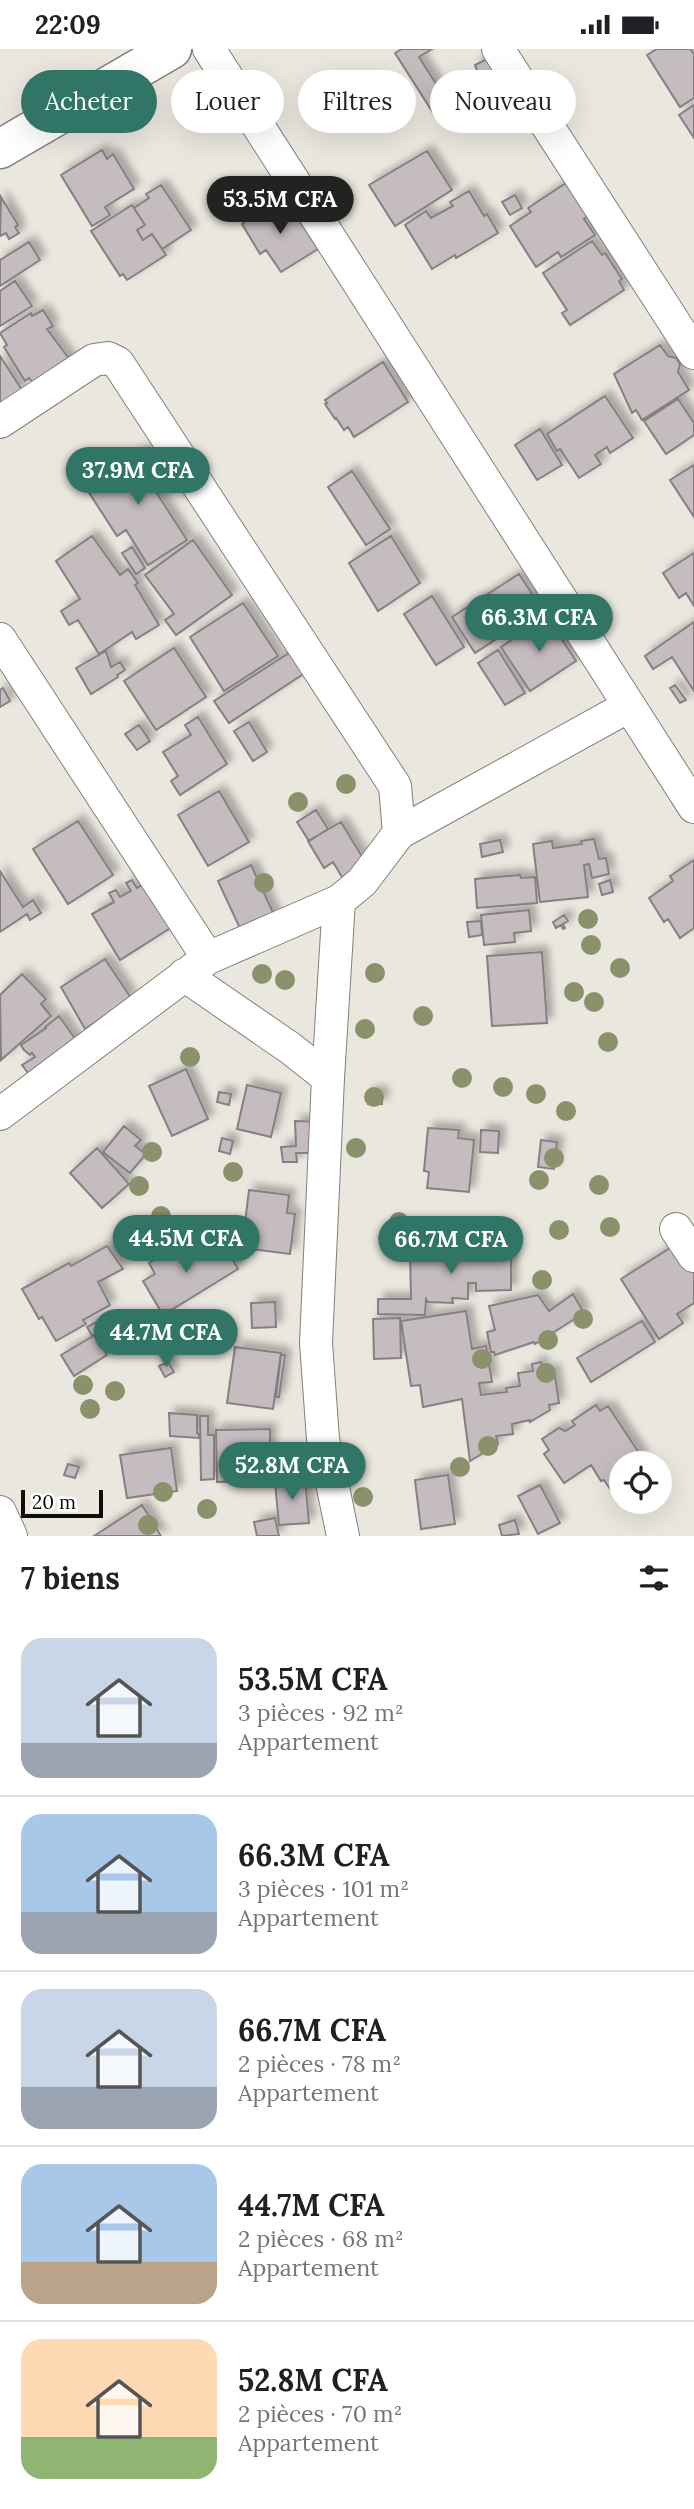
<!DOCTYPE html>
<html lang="fr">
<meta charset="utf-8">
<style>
:root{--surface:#fff;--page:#f2f2f2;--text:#202124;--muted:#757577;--line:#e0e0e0;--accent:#317567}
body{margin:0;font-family:Lora,serif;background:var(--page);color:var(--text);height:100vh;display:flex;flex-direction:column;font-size:26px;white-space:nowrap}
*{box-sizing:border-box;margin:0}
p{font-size:23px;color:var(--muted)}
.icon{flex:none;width:38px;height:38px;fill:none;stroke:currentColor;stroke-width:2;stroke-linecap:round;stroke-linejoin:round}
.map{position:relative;height:1487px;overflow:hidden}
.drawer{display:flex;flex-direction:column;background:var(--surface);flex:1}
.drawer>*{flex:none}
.top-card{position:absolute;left:21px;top:21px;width:653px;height:63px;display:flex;gap:14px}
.fabs{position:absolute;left:609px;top:1402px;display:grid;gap:14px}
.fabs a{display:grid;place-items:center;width:63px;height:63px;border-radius:50%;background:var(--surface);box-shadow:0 7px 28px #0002;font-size:35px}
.scale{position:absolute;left:21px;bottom:18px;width:82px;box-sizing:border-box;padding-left:7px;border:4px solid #0e0d0b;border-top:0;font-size:19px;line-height:24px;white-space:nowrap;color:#0e0d0b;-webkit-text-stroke:5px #fff;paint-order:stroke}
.price{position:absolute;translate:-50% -60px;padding:0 16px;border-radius:24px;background:var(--accent);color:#fff;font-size:23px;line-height:46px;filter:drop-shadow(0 2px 4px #0008)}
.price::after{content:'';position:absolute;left:50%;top:42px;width:21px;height:16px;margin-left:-10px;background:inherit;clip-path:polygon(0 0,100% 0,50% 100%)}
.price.active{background:#222;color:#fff}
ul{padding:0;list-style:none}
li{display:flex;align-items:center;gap:21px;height:175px;padding:0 21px}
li+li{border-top:2px solid var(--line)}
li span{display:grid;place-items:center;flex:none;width:196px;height:140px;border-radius:21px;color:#555}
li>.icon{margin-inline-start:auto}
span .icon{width:84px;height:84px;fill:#fffc;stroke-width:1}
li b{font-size:30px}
h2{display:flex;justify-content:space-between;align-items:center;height:84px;padding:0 21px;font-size:30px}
.chip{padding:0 24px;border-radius:32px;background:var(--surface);box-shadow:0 7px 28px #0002;font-size:24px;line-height:63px}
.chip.active{background:var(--accent);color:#fff}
.status{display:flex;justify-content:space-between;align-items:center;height:49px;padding:0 35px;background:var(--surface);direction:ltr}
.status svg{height:19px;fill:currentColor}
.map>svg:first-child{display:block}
</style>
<div class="status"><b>22:09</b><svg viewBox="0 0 49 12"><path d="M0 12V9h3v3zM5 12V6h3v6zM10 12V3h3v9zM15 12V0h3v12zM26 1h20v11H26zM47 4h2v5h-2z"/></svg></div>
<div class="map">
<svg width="694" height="1487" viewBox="0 0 694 1487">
<defs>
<filter id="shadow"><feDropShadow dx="6" dy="-6" stdDeviation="3.5" flood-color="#0004"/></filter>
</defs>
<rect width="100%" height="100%" fill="#eae7df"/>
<path fill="#c5bcbf" stroke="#887f82" stroke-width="2" filter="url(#shadow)" d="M402 0H432L419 8 452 60 437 70 395 4Z
M657 0H690L694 5V49L680 58 647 6Z
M487 10 494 23 480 29 475 16Z
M694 56V89L679 66Z
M102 101 107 110 113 105 134 140 105 158 110 166 92 177 61 126Z
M427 102 452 141 395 177 369 136Z
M566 134 588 167 584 170 595 186 561 208 558 203 536 218 510 177 531 163 528 159Z
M161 136 191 181 162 200 152 185 143 191 137 181 145 176 134 159 149 149 146 145Z
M469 142 484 167 487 165 498 184 456 209 455 206 432 220 405 176 426 162 431 169 453 157 450 153Z
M515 146 522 159 510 166 502 153Z
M1 148 18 176 15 178 19 184 9 190 6 184 0 187Z
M280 150 292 169 296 166 318 200 281 223 266 201 260 205 242 175Z
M132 156 145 176 137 181 143 191 152 185 166 206 127 231 123 225 120 227 91 182Z
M592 192 602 206 605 204 622 230 619 232 624 241 570 276 562 264 567 261 543 224Z
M29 193 40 211 0 237V211Z
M15 232 32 257 0 277V242Z
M43 261 53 277 47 280 73 315 34 336 29 329 25 332 4 298 7 296 0 284 31 264 32 267Z
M660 296 668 307 676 309 680 315 678 323 689 341 642 371 636 361 632 364 614 325Z
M0 307 22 341 0 355Z
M383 313 408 353 354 388 348 378 344 381 336 369 335 370 325 355 327 354 325 351Z
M605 347 633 389 610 404 607 398 595 406 601 415 579 429 560 400 557 402 547 385Z
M678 350 694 374V386L666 405 644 372Z
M540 380 562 416 537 431 515 396Z
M144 402 166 436 156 443 187 491 148 516 126 481 117 487 86 439Z
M694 416V468L670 431Z
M352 422 390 480 366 496 328 438Z
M92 487 120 526 128 520 138 534 135 536 159 576 136 590 132 583 99 605 78 571 69 576 61 562 80 550 56 512Z
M391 487 420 534 378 562 349 514Z
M193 491 232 546 176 586 165 571 174 565 145 526Z
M132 498 145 519 136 525 122 504Z
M694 504V557L686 544 679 549 663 524Z
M519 525 542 560 475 604 452 568Z
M432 547 464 598 436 616 404 565Z
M243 554 278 607 224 642 190 588Z
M547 568 576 612 530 642 501 598Z
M694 573V642L672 608 653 620 645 607Z
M300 597 314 618 229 674 214 652Z
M174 599 206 648 156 681 124 632Z
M498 601 525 644 505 656 478 614Z
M106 602 111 618 120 613 125 621 117 626 118 628 91 645 76 619Z
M675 636 686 651 680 654 670 639Z
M3 639 10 652 0 658V641Z
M198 668 227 715 180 746 171 732 178 727 163 703 191 686 185 676Z
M249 673 267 703 253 712 234 682Z
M139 676 150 692 137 701 125 685Z
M219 742 249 793 208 817 178 766Z
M316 761 328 780 309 792 297 773Z
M78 772 113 826 68 855 33 800Z
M341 773 369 819 345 833 333 813 324 819 308 792Z
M594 790 599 810 606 809 609 825 592 829 589 815 584 816 588 848 540 853 533 795 552 792 553 799 582 795 581 792Z
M500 791 503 803 482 808 480 795Z
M694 811V879L680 889 668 870 664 873 649 849 673 832 670 827Z
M251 816 276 870 243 886 218 832Z
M0 822 23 858 33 851 41 864 30 871 27 865 0 883Z
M520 826 521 829 535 828 537 854 477 859 475 830Z
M132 831 137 839 145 834 172 878 120 911 92 865 114 853 109 844 116 841 120 848 131 842 126 834Z
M610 831 613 843 602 846 599 835Z
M529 861 531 882 514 884 515 893 484 896 481 866Z
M564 866 568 872 563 875 565 879 563 880 561 876 556 879 553 873Z
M481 872 482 886 469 888 467 873Z
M542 903 547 974 492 977 487 907Z
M105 910 131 949 85 980 61 938Z
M22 925 46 950 41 955 51 967 1 1011 0 946Z
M59 967 81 998 32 1029 22 1016 35 1008 32 1004 30 1006 24 1001 21 996 46 979 45 978Z
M186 1020 208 1070 172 1087 149 1037Z
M247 1036 281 1044 271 1088 237 1080Z
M219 1043 231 1045 229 1056 217 1053Z
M368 1043 382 1044V1055H368Z
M295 1072 324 1073 318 1104H296L297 1113H283L281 1098 296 1097Z
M124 1077 141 1091 135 1097 146 1105 130 1124 103 1103Z
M428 1079 459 1081 458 1089 474 1091 469 1143 427 1139 429 1123 424 1122Z
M481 1081 499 1082 498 1104 480 1103Z
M222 1089 233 1092 230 1105 219 1102Z
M541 1091 557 1093 554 1120 538 1118Z
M97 1099 129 1135 102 1159 70 1124Z
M249 1141 289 1146 287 1164 295 1165 290 1205 242 1199Z
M120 1180 129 1190 123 1195 114 1185Z
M185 1192 195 1208 211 1199 215 1204 225 1198 238 1220 163 1266 143 1232 155 1225 149 1214Z
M678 1194 694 1221V1254L677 1265 683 1274 659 1290 621 1230Z
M439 1196H505L511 1210V1241L476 1242V1234H468V1250L452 1249 453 1254 428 1253 426 1250 425 1266 378 1265V1250H411L410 1200 439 1199Z
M107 1197 123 1220 98 1233 110 1256 83 1271 86 1275 56 1292 42 1268 39 1270 22 1240 69 1214 71 1217Z
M573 1245 584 1264 535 1295 534 1293 495 1306 494 1303H491L487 1283 495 1281 489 1257 538 1246 549 1262Z
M275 1253 276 1278 252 1279 251 1254Z
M466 1262 472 1300 486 1297 492 1333 479 1334 481 1346 507 1343 506 1339 520 1337 518 1324 533 1322 532 1315 541 1313 543 1322 554 1321 559 1354 549 1356 550 1361 530 1373V1371L512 1375 513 1385 496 1387 498 1395 470 1412 462 1350 423 1358 420 1336 411 1337 401 1272Z
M400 1269 401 1309 374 1310 373 1270Z
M98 1272 103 1281 92 1287 87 1278Z
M642 1272 655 1293 591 1333 577 1309Z
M95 1286 107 1306 74 1327 61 1306Z
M235 1298 281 1304 273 1360 227 1354Z
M281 1306H285L279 1348H276Z
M168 1313 174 1323 165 1328 159 1317Z
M596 1356 600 1362 608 1357 643 1410 638 1414H621V1433L610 1440 604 1431 601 1432 591 1416 564 1434 544 1405 549 1401 542 1390 559 1379 565 1382 575 1376 572 1372Z
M169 1364 197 1366V1384L199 1385V1389L170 1387Z
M200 1367H208V1386H214V1430L201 1431Z
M270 1380V1407H261L262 1432 217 1433 216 1381Z
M171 1399 177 1442 127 1449 120 1406Z
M68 1415 79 1418 75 1429 64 1426Z
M448 1426 455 1475 421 1480 415 1431Z
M305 1430 309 1474 279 1476 275 1433Z
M540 1436 560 1474 538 1485 518 1447Z
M142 1456 161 1487H94Z
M275 1469 279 1487H257L254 1473Z
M515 1471 519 1485 502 1487 499 1476Z"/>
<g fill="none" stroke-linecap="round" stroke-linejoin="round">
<defs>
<path id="street" d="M209 0 694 758
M498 0 694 304
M0 373 94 311 108 309 118 314 395 737 399 784 362 833 339 852 328 1029 316 1294 323 1390 343 1487
M0 590 208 909
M399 784 629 657
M184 926 290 999 328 1029
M0 1065 208 909 339 852
M676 1180 694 1207
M0 1463 11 1487"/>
<path id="secondary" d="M0 100 172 0"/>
</defs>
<use href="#street" stroke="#838079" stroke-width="34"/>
<use href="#secondary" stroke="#838079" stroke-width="41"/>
<use href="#street" stroke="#fff" stroke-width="32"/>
<use href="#secondary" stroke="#fff" stroke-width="38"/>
</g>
<g fill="#8a926c">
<circle cx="346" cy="735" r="10"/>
<circle cx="298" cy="753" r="10"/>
<circle cx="264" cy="834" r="10"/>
<circle cx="588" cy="870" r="10"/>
<circle cx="591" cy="896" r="10"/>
<circle cx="620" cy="919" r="10"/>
<circle cx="375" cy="924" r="10"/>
<circle cx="262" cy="925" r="10"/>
<circle cx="285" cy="931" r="10"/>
<circle cx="574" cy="943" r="10"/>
<circle cx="594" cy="953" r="10"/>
<circle cx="423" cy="967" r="10"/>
<circle cx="365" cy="980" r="10"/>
<circle cx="608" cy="993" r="10"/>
<circle cx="190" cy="1008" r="10"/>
<circle cx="462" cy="1029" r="10"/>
<circle cx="503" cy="1038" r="10"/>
<circle cx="536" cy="1045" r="10"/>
<circle cx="374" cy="1048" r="10"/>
<circle cx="566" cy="1062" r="10"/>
<circle cx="356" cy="1099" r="10"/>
<circle cx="152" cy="1103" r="10"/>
<circle cx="554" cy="1109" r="10"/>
<circle cx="233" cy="1123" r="10"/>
<circle cx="539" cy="1131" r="10"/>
<circle cx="599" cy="1136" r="10"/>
<circle cx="139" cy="1137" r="10"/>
<circle cx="161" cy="1167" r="10"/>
<circle cx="399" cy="1173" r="10"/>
<circle cx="610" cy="1178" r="10"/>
<circle cx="505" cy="1181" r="10"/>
<circle cx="559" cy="1181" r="10"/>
<circle cx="542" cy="1231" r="10"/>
<circle cx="583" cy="1270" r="10"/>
<circle cx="548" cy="1291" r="10"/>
<circle cx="482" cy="1310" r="10"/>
<circle cx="546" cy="1324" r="10"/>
<circle cx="83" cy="1336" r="10"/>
<circle cx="115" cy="1342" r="10"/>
<circle cx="90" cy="1360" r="10"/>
<circle cx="488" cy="1397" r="10"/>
<circle cx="460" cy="1418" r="10"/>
<circle cx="163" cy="1443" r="10"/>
<circle cx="363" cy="1448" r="10"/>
<circle cx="207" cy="1460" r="10"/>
<circle cx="148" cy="1476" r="10"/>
</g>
</svg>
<div class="fabs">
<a><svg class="icon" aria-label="locate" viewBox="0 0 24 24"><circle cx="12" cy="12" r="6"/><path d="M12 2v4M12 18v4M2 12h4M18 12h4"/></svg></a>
</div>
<div class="scale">20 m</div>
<b class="price active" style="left:280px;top:187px">53.5M CFA</b>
<b class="price" style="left:138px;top:458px">37.9M CFA</b>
<b class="price" style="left:539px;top:605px">66.3M CFA</b>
<b class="price" style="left:186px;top:1226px">44.5M CFA</b>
<b class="price" style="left:451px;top:1227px">66.7M CFA</b>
<b class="price" style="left:166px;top:1320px">44.7M CFA</b>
<b class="price" style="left:292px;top:1453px">52.8M CFA</b>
<div class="top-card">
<a class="chip active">Acheter</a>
<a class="chip">Louer</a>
<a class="chip">Filtres</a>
<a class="chip">Nouveau</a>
</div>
</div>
<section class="drawer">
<h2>7 biens<svg class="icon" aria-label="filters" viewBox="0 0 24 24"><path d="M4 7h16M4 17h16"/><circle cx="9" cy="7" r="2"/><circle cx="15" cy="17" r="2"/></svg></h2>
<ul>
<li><span style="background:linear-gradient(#c9d6e8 75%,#9aa5b1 0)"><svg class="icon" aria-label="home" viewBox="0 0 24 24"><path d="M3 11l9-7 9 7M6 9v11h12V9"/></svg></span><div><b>53.5M CFA</b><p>3 pièces · 92 m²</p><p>Appartement</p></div></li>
<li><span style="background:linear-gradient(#a9c7e8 70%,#9aa5b1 0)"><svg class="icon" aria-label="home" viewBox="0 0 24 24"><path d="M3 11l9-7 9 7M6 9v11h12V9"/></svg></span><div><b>66.3M CFA</b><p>3 pièces · 101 m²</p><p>Appartement</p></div></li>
<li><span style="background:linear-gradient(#c9d6e8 70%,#9aa5b1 0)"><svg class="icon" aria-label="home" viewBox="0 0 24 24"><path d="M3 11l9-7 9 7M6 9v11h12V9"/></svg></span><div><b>66.7M CFA</b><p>2 pièces · 78 m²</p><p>Appartement</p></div></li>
<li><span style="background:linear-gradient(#a9c7e8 70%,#b9a48a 0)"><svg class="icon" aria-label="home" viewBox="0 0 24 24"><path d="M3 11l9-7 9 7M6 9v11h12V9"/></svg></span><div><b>44.7M CFA</b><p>2 pièces · 68 m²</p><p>Appartement</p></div></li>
<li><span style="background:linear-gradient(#ffd9b3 70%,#8fb573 0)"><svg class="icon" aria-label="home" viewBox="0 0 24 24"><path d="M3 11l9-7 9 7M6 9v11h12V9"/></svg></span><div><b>52.8M CFA</b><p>2 pièces · 70 m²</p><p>Appartement</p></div></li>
</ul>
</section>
